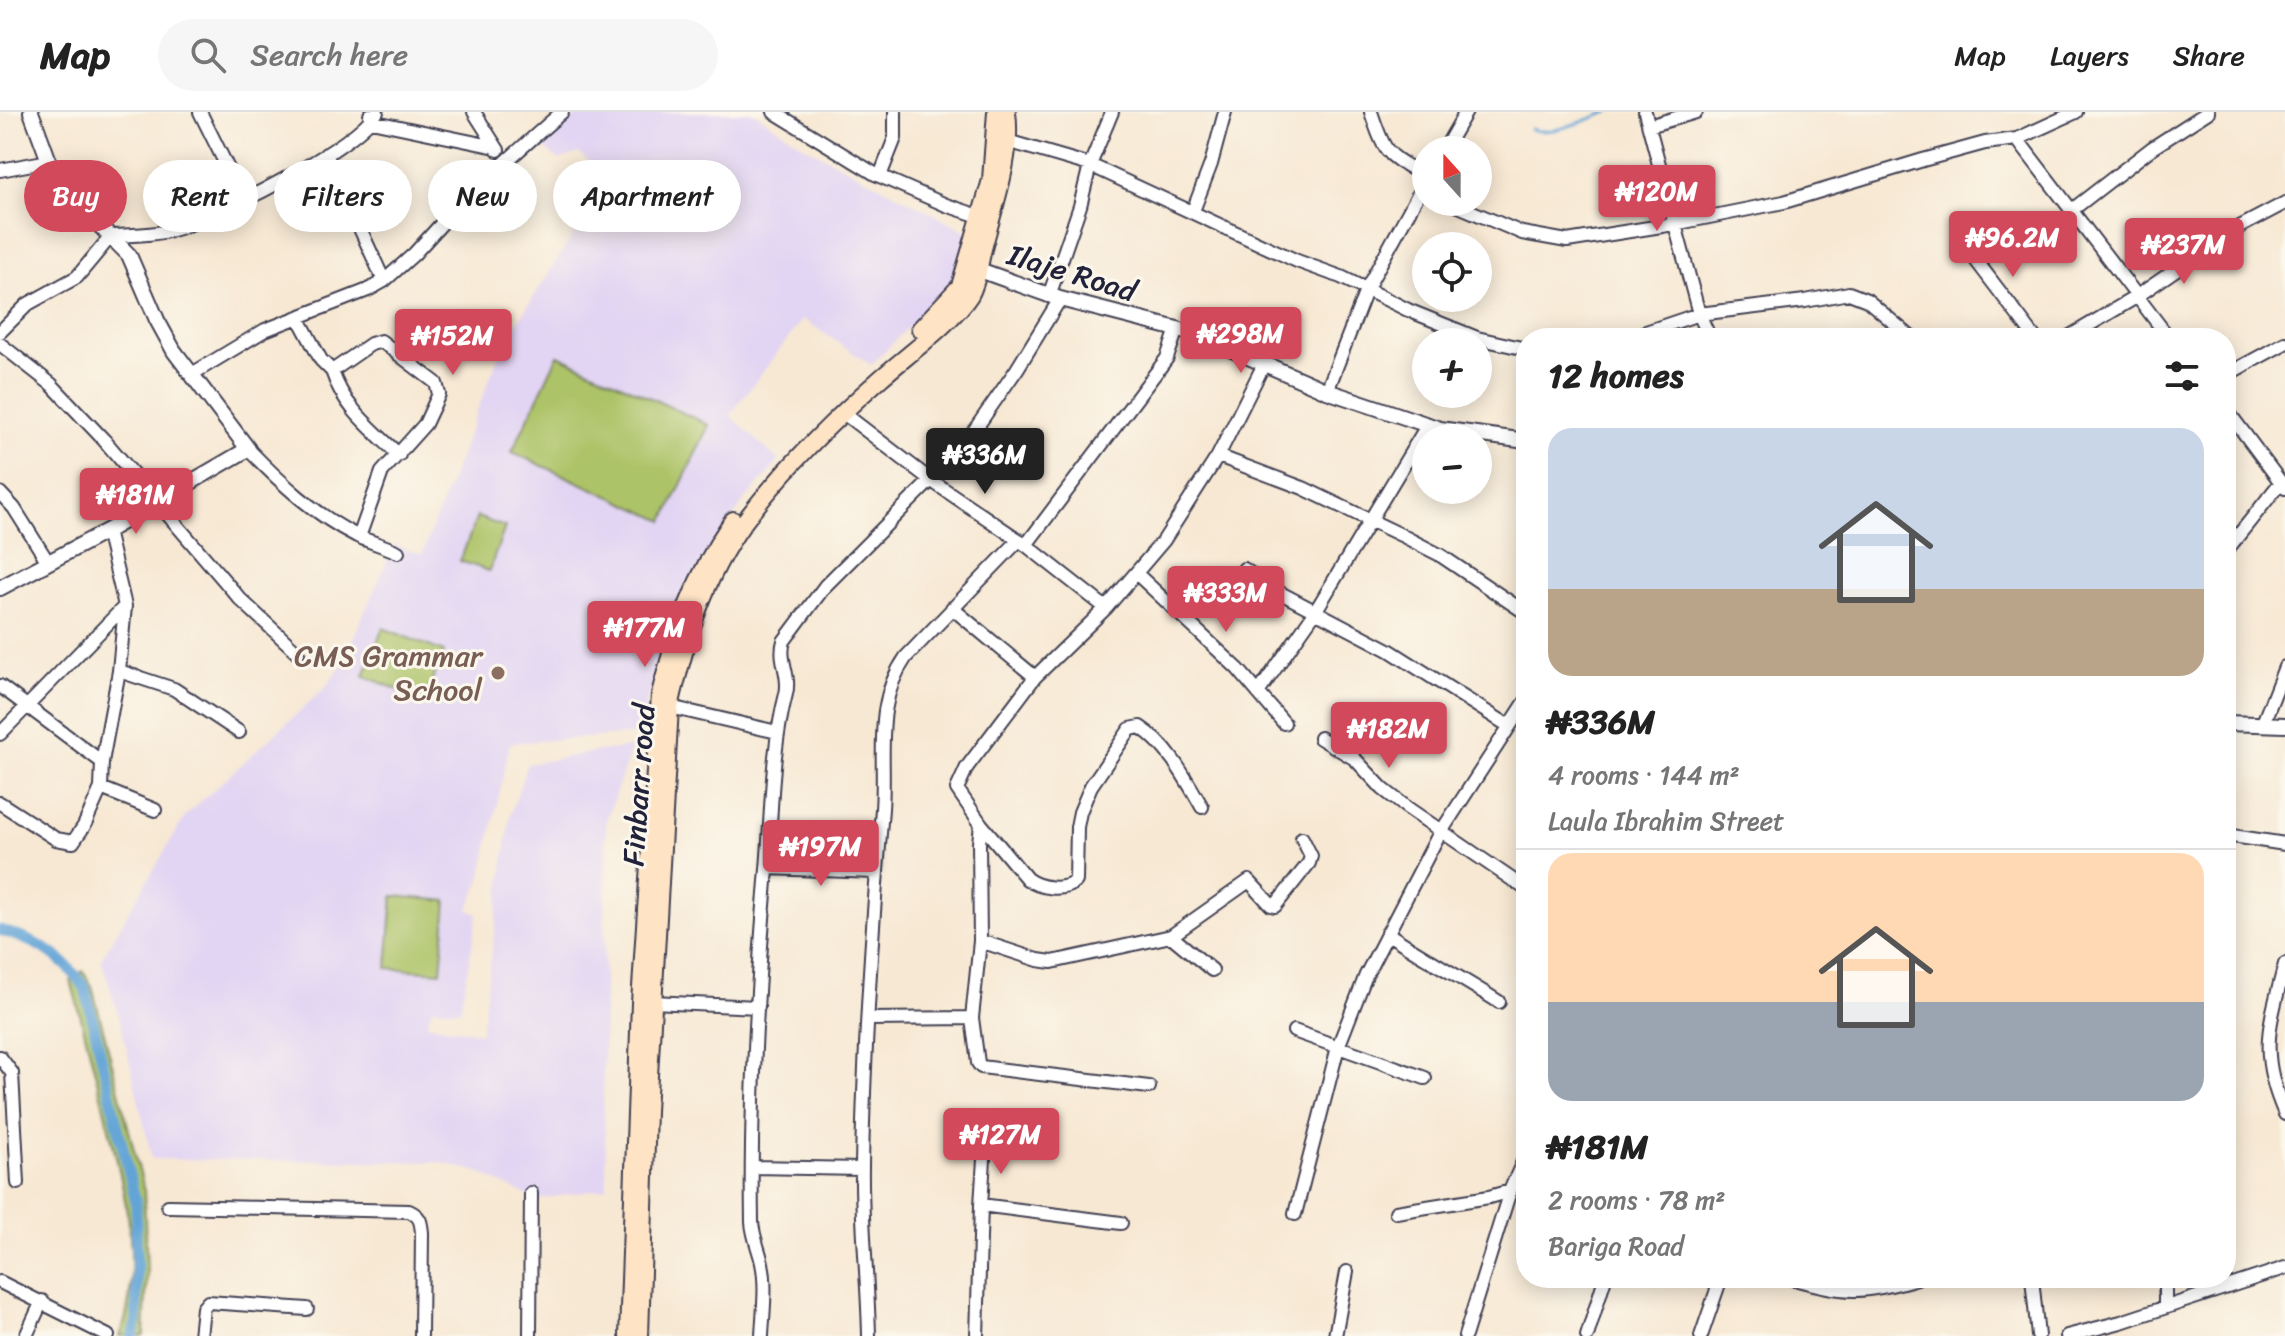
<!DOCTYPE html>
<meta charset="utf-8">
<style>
:root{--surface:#fff;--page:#f6f6f6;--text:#222;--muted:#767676;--line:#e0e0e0;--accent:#d1495b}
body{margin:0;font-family:Sriracha,sans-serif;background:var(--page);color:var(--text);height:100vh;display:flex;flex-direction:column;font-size:30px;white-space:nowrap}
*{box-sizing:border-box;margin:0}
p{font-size:26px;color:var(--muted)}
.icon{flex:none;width:44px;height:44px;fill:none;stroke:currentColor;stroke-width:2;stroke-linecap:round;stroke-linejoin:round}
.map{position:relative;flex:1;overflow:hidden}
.drawer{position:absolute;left:1516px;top:216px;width:720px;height:960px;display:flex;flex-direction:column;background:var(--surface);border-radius:32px;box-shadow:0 4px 20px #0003}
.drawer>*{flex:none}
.guide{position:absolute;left:24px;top:48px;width:760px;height:72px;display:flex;gap:16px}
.needle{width:52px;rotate:339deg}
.controls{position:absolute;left:1412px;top:24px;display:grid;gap:16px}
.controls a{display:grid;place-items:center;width:80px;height:80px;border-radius:50%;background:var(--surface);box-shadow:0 4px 20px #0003;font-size:40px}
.price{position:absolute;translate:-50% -68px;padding:0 18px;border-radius:8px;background:var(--accent);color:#fff;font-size:26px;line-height:52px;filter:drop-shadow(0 2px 4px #0008)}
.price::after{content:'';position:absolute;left:50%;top:48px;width:24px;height:18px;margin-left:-12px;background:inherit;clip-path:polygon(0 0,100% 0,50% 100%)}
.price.selected{background:#222;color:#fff}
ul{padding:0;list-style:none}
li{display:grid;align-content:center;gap:16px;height:424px;padding:0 32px}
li+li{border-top:2px solid var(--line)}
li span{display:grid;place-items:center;height:248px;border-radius:24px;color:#555}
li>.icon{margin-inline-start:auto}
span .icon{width:144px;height:144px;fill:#fffc;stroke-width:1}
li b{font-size:34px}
h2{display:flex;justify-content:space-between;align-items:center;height:96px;padding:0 32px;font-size:34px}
.pill{padding:0 28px;border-radius:36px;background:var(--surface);box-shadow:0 4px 20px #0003;font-size:28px;line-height:72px}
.pill.selected{background:var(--accent);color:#fff}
header{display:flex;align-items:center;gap:48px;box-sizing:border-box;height:112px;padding:0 40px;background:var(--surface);border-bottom:2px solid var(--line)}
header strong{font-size:38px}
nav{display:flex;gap:44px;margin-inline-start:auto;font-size:28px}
.search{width:560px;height:72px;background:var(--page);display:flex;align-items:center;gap:20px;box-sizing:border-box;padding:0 28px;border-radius:44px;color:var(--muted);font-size:30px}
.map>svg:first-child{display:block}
</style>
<header>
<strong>Map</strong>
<div class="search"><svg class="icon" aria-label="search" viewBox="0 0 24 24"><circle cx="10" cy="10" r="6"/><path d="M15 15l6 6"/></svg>Search here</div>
<nav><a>Map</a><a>Layers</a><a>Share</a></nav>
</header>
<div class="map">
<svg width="2285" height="1224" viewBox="0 0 2285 1224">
<rect width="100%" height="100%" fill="#fbf7ec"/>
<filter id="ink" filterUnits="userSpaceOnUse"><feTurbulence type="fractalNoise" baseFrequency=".0125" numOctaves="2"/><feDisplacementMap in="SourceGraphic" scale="16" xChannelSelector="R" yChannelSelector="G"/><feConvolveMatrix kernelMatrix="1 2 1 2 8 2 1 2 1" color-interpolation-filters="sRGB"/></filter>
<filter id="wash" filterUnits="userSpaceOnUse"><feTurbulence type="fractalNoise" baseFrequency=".006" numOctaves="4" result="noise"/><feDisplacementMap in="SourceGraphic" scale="32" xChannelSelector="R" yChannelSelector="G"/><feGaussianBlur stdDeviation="1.8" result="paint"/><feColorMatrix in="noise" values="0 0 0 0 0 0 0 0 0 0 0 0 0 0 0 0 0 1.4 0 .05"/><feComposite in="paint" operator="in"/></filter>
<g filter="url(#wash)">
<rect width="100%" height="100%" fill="#f7e8d3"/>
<path fill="#e2d4f3" d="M581 0H754L804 34 968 120 962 160 871 253 803 207 730 303 779 349 743 390 695 463 663 557 656 565 644 593 648 601 639 622 510 631 481 768 468 798 478 802 460 898 432 896 427 912 481 921 510 704 527 652 600 639 632 635 606 708 603 979 607 1076 536 1088 476 1059 437 1050 152 1047 120 908 101 847 186 703 325 576 341 554 394 433 422 442 502 235 605 72 606 64 579 41 559 48 543 35Z"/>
<path fill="#adc368" stroke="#687252" stroke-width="2" d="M558 243 709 313 664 409 512 340Z
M477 405 505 415 489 459 460 449Z
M383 516 444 540 424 588 364 564Z
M393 784 447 789 441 860 387 856Z
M83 859 92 874 144 1077 147 1161 144 1224H120C146 1156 122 1068 105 1000 94 956 83 912 71 869Z"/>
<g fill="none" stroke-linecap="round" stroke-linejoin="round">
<path stroke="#63a4d7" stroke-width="3" d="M1530 17C1552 25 1587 7 1609 0"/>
<path stroke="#63a4d7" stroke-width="11" d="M0 818C39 831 61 841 85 876L136 1091 137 1208 133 1224"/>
</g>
</g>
<g filter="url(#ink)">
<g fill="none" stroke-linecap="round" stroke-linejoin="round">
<defs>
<path id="minor" d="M200 0 243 87
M474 0 498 38
M774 0 875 62 946 93 985 106
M1371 0C1386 45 1386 41 1426 65
M1645 0 1699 202 1710 226
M370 3 371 9 496 35
M1649 14 1696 0
M2017 27 2169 226
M1007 29 1090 53 1297 149 1341 165 1408 198 1477 226 1526 237
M1444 38 1466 0
M326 42 384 169
M0 58 49 49
M880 64 895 26V0
M1449 90 1522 121 1567 129 1674 112 1784 90 1923 48 1985 31 2017 27 2076 0
M2072 98 2152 36 2208 0
M1193 99 1211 52 1225 0
M1962 130 2035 226
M1049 184 1080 94 1090 53 1112 0
M298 205 321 248 332 259 371 232 381 229 436 271 439 282 425 312 382 360 359 425
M0 220 28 192 77 165 111 124C134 123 158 123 179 116 225 101 351 38 377 0
M1628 226 1699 202 1805 189 1849 181 1867 188 1912 226
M2067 226 2136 185 2230 120 2285 91
M0 232 51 272 104 328 240 487 298 541
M332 259C344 296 372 317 399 343
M192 262 265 218 368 178 384 169 414 142 465 86 562 0
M2226 263 2285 231
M1327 279 1367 176 1426 68
M2226 297 2285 376
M842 300 932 369 1026 433 1106 496
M248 337C280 370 315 403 357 424 370 430 385 434 398 440
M1218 344 1303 376 1401 423 1440 443 1526 501
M0 381 14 396 48 450
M1026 433 1167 246 1177 217
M2226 439 2281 370
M1244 457 1271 476 1389 538 1509 614
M1137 462 1238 557 1284 611
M952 496 1035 565
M119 559 174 577 239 620
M0 574 102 650
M1258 581 1315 500 1428 312
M670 595 777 620
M2263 611 2285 555
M0 622 125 494
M1320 626 1355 647 1383 677 1406 695 1526 777
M101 676 155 698
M0 691 56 727 73 730 84 714 101 676 102 650 119 559 125 494 107 419
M1202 695C1186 667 1168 633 1140 615L1130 617 1091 674 1080 700 1077 715 1076 769C1064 780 1039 776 1027 767L981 712 957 677 967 655 1035 565 1106 496 1164 428 1218 344 1264 252
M981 712 979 731 980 829 972 906 978 951 981 955 1149 975
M2226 723 2285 732
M767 756 876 760
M1387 821C1424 846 1462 866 1499 890
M1171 824 1212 858
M980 829 1038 848 1052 850 1171 824 1249 769 1271 793 1275 794 1309 751 1311 744 1302 726
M2285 852C2269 914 2258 941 2285 1002
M652 890 758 895
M868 907 972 906
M1294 919 1425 966
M0 945 12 961 18 1071
M753 1055 862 1057
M981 1093 985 1032
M168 1094 409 1099C420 1104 421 1109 422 1121L421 1224
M1396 1100 1489 1085 1510 1079
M1295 1102 1338 935 1366 863 1437 726 1526 589
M1790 1166C1846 1181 1860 1183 1917 1166
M2032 1166 2038 1224
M2165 1166V1195
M0 1170 108 1224
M26 1224 42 1189
M200 1224 203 1196 208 1190 307 1197
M530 1224 531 1081
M762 1224C763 1201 767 1174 762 1151 759 1137 753 1125 752 1110 750 993 757 874 767 757 772 698 771 640 786 582 791 563 778 548 784 529L825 474 960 339 1017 257 1060 187
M869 1224C868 1167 861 1111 862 1054 864 935 872 816 882 697 886 643 873 592 906 545L1019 428
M977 1224 981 1093 1121 1111
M1335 1224 1347 1160
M1465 1224 1510 1079 1526 1043
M1587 1224 1605 1166
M1701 1224 1721 1166
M2067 1224 2121 1210 2285 1156"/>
<path id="tertiary" d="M971 155 1060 187 1177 217 1207 227 1327 279 1440 317 1526 329
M0 476 107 419 248 337 174 239 157 208 129 143 94 108 72 91 49 49 31 0
M2226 611 2285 613"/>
<path id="secondary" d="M920 217 960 174 991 68 996 0
M628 1224 640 891 660 582C677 516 694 465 733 408
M640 1224 647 999 670 595C685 530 704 465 744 410 784 357 832 309 881 266 906 244 953 210 970 183 978 169 979 152 983 137 994 93 1013 45 1007 0"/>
</defs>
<use href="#minor" stroke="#424052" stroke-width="16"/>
<use href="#tertiary" stroke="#424052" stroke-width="18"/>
<use href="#secondary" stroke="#424052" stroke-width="20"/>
<use href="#minor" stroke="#fff" stroke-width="12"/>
<use href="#tertiary" stroke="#fff" stroke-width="14"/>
<use href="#secondary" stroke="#fee4c5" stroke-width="16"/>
</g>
</g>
<circle fill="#8d6e63" stroke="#fbf7ec" stroke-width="3" cx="498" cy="561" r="8"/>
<g text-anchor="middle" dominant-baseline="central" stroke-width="6" stroke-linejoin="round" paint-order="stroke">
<g font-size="30" fill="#22223b" stroke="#fbf7ec">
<text transform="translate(1072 161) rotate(17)">Ilaje Road</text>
<text transform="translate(639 673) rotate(-86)">Finbarr road</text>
</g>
<g font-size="30" fill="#785e54" stroke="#fbf7ec" text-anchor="end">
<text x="482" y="544">CMS Grammar<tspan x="482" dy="34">School</tspan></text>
</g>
</g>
</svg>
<div class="controls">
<a><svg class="needle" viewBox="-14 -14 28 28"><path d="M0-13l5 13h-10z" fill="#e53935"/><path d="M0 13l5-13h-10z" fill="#767676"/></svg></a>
<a><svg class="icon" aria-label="locate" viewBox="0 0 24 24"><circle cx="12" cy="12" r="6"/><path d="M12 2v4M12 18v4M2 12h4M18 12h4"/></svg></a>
<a>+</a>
<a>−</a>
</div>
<b class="price" style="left:1657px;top:121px">₦120M</b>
<b class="price" style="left:2013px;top:167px">₦96.2M</b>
<b class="price" style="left:2184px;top:174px">₦237M</b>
<b class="price" style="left:1241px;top:263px">₦298M</b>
<b class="price" style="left:453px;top:265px">₦152M</b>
<b class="price selected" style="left:985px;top:384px">₦336M</b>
<b class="price" style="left:136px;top:424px">₦181M</b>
<b class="price" style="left:1226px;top:522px">₦333M</b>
<b class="price" style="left:645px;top:557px">₦177M</b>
<b class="price" style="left:1389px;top:658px">₦182M</b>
<b class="price" style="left:821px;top:776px">₦197M</b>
<b class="price" style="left:1001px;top:1064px">₦127M</b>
<div class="guide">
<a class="pill selected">Buy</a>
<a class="pill">Rent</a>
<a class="pill">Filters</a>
<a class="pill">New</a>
<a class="pill">Apartment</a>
</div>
<section class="drawer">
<h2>12 homes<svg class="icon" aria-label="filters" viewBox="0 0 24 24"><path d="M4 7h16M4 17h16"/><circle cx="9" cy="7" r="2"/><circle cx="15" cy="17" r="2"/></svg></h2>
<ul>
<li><span style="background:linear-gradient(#c9d6e8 65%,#b9a48a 0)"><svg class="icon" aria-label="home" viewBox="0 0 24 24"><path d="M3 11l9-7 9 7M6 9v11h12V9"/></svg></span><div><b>₦336M</b><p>4 rooms · 144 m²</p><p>Laula Ibrahim Street</p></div></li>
<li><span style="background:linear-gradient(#ffd9b3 60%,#9aa5b1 0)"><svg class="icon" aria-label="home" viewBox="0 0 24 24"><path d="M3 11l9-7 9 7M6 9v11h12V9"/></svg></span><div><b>₦181M</b><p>2 rooms · 78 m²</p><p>Bariga Road</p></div></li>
</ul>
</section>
</div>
